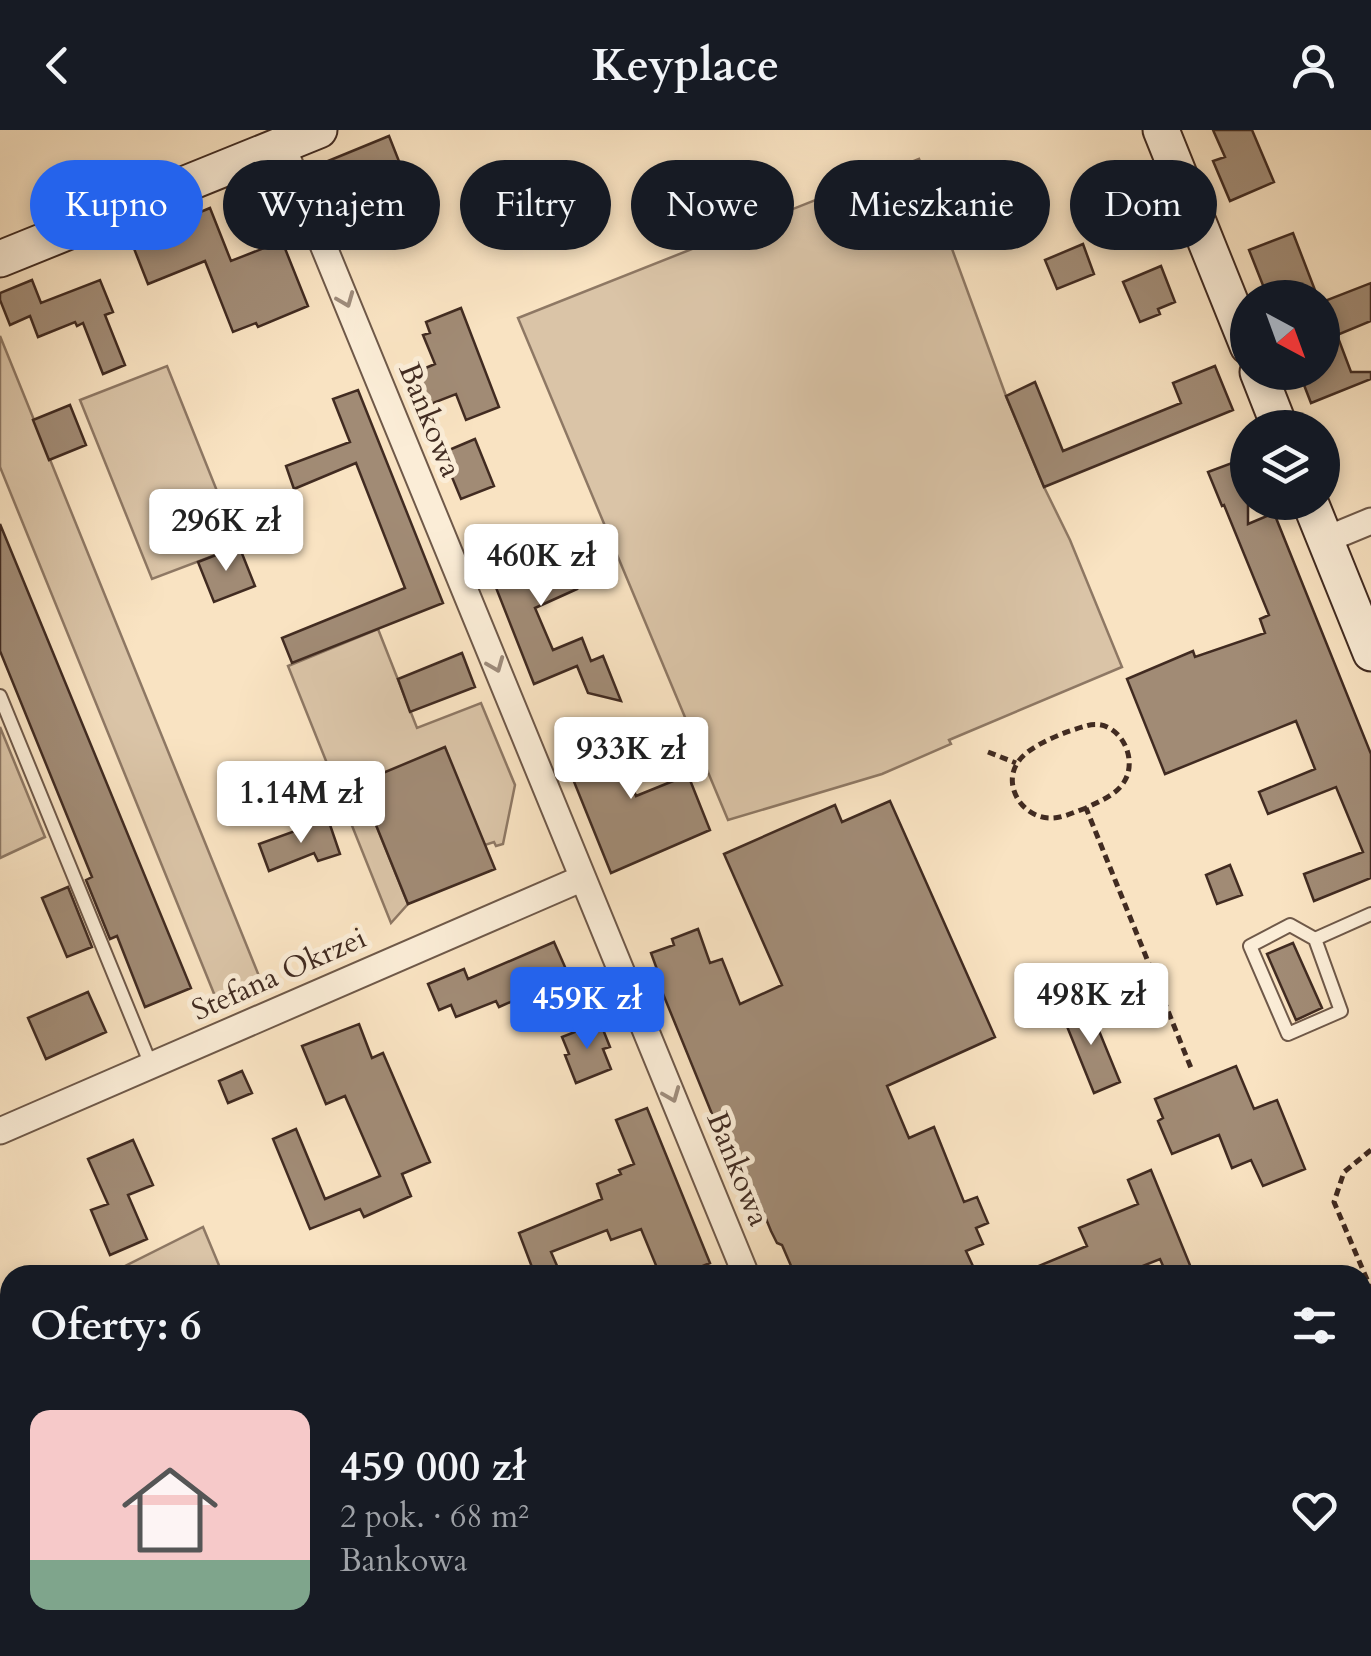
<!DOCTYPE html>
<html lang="pl">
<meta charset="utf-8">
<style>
:root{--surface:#171b24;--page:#242831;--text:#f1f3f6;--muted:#9ea1a6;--line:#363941;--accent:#2563eb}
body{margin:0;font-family:Cardo,serif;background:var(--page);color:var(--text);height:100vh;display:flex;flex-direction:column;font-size:38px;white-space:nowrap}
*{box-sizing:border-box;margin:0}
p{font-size:32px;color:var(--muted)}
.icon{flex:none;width:55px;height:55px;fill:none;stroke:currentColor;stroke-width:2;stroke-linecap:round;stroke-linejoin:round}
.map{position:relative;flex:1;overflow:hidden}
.sheet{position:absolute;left:0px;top:1135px;width:1372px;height:392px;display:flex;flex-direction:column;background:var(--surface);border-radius:30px 30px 0 0;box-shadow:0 5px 15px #0003}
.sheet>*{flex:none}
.top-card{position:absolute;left:30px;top:30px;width:1312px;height:90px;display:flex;gap:20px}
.needle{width:65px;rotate:139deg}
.buttons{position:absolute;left:1230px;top:150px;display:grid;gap:20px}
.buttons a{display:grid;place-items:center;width:110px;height:110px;border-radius:50%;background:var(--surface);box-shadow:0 5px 15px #0003;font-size:50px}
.price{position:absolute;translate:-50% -85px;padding:0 22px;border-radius:10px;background:#fff;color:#222;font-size:32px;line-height:65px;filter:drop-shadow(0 2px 5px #0008)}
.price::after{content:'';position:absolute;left:50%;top:60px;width:30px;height:22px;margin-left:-15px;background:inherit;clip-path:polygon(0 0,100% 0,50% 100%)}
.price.active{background:var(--accent);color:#fff}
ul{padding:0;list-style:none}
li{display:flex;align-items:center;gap:30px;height:250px;padding:0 30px}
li+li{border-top:2px solid var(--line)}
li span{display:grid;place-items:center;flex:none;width:280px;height:200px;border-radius:20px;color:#555}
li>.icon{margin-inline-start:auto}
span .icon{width:120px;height:120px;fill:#fffc;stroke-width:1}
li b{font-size:42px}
h2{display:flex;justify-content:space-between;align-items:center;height:120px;padding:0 30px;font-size:42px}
.chip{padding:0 35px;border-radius:45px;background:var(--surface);box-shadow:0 5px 15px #0003;font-size:35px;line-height:90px}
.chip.active{background:var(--accent);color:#fff}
header{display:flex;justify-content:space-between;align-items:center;height:130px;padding:0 30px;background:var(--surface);font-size:45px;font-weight:700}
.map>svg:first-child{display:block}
</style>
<header><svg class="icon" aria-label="back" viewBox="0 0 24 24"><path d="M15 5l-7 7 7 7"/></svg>Keyplace<svg class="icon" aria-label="person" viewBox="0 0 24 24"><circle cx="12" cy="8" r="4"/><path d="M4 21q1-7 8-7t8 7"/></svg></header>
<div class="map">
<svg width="1371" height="1526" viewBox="0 0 1371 1526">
<rect width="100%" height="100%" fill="#f9e3c2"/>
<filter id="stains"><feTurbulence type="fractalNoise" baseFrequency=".002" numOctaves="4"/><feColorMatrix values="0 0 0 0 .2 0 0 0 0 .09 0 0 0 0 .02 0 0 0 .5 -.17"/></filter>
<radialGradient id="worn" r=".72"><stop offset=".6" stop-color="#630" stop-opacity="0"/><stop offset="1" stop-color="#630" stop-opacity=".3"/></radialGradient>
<path fill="#dac4a7" stroke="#8e7864" stroke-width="2.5" d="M919 29 1006 266 1044 357 1070 410 1122 537 949 610 951 614 882 644 728 690 518 188Z
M0 206 261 851 217 871 0 337Z
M167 236 239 416 152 449 80 270Z
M378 499 417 598 481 573 515 655 503 714 496 716 494 712 485 715 359 653 408 774 391 793 288 536Z
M0 597 45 707 0 728Z
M203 1097 223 1145H117L115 1141Z"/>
<path fill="#a18b75" stroke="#412b21" stroke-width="2.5" d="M1213 0H1252L1274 52 1230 71 1213 31 1225 27Z
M389 6 404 44 365 60 379 92 352 103 339 70 343 69 328 31Z
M1118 42 1134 83 1093 99 1077 57Z
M210 78 231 131 282 111 308 176 258 197 256 193 233 202 205 131 148 154 131 111Z
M1293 103 1318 168H1268L1249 120Z
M1083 114 1094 144 1057 159 1045 130Z
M1161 136 1175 172 1158 179 1160 184 1140 192 1123 152Z
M32 150 41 173 100 150 113 182 105 185 125 235 103 244 83 193 77 196 75 192 38 207 30 186 10 195 0 170V163Z
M1371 153V191L1337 205 1351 242H1371V249L1311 273 1299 242H1322V172Z
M461 178 499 277 466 290 456 264 423 277 409 245 435 234 423 205 430 203 426 192Z
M1215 236 1233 280 1044 357 1006 266 1035 252 1063 321 1181 273 1173 253Z
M358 260 443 473 292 533 282 508 405 458 356 333 294 359 286 336 350 312 333 269Z
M70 275 86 315 49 330 33 290Z
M475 309 494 356 461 369 442 323Z
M1248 327V394L1274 383 1371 624V748L1314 771 1304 744 1363 722 1336 657 1268 684 1259 662 1315 639 1296 591 1165 644 1127 549 1193 521 1195 527 1265 503 1260 489 1269 485 1224 375 1222 376 1208 342Z
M0 394 191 858 145 877 117 806 110 809 86 750 92 747 0 521Z
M503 402 511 422 554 404 577 459 535 478 553 520 582 508 591 531 603 526 621 571 588 563 577 536 534 554 478 412Z
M239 416 255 456 214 472 198 432Z
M462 523 475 557 410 582 398 549Z
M630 593 640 617 620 626 636 666 688 645 710 700 611 743 562 622Z
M445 617 495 739 408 774 359 653Z
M890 671 995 907 887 956 909 1008 934 997 964 1072 977 1067 988 1093 976 1098 983 1114 966 1121 977 1145H795L782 1115 777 1113 771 1101 753 1057 743 1060 659 854 662 853 651 823 674 815 672 809 698 799 710 833 722 829 740 874 782 855 724 724 835 675 842 692Z
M328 689 340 724 318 731 314 723 269 741 259 714Z
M1230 735 1242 765 1217 774 1206 745Z
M68 757 92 817 67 827 42 768Z
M554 812 569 846 499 877 496 871 456 887 451 875 439 880 428 854 464 839 468 849Z
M1293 813 1322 878 1296 890 1267 824Z
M88 862 106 902 46 929 28 888Z
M1088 874 1120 952 1094 963 1062 884Z
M600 892 610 917 603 919 611 939 576 953 565 925 569 924 562 907Z
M359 894 372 928 383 923 430 1032 402 1044 411 1066 364 1087 360 1079 310 1099 273 1009 296 999 325 1069 380 1046 345 966 326 974 302 916Z
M1236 936 1254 979 1277 970 1305 1039 1263 1056 1251 1030 1232 1038 1219 1005 1172 1024 1158 991 1163 988 1155 969Z
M242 941 252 963 228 973 219 951Z
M647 978 710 1133 681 1145H660L641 1099 611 1110 607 1100 551 1122 561 1145H535L519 1103 602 1069 597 1054 621 1044 619 1040 634 1034 616 990Z
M133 1010 153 1055 128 1065 147 1109 110 1125 91 1080 108 1074 88 1029Z
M1151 1040 1194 1145H1167L1160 1129 1120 1145H1017L1087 1116 1079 1098 1138 1074 1128 1050Z"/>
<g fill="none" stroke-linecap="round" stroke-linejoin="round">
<defs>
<path id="lane" d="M0 566 151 935
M1290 795 1315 809 1341 881 1288 904 1250 816Z
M1315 809 1371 784
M596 1518 599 1526
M1141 1518 1145 1526"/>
<path id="street" d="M282 15 746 1145
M1325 410 1371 391
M0 1001 583 748
M0 1353 10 1377
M66 1518 70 1526"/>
<path id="secondary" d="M1161 0 1248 216
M0 129 319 0
M1258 242 1280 298
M1310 372 1371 523"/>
<path id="primary" d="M1362 1317 1371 1314
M863 1526 884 1518"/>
</defs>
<use href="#lane" stroke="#6f5949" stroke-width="16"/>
<use href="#street" stroke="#6f5949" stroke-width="29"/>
<use href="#secondary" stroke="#412b21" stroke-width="39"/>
<use href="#primary" stroke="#412b21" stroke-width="44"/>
<path stroke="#412b21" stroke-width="5" stroke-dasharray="8 5" stroke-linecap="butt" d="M1322 319 1336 353
M988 622 1016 633
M1086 678C1074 682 1061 689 1049 688 1022 687 1002 655 1018 632 1029 615 1067 601 1086 596 1117 586 1140 627 1124 652 1116 665 1100 671 1086 678L1191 938
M1371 1020 1344 1042 1334 1072 1371 1159
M777 1526 797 1518"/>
<use href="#lane" stroke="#fbedd7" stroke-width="12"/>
<use href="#street" stroke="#fbedd7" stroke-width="25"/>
<use href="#secondary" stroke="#fbedd7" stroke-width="35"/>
<use href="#primary" stroke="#f9e3c2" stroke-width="40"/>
</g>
<defs><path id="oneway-chevron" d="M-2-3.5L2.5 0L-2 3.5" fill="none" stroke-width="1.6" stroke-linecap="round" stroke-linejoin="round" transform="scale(2.5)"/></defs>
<g stroke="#9e8c7c">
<use href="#oneway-chevron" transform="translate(346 170) rotate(68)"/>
<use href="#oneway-chevron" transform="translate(496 535) rotate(68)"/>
<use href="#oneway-chevron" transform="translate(672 965) rotate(68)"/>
</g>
<g text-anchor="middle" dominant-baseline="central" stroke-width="10" stroke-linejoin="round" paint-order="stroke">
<g font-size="30" fill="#412b21" stroke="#fbedd7">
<text transform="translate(430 290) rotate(68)">Bankowa</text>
<text transform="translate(279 844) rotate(-24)">Stefana Okrzei</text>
<text transform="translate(738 1039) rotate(68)">Bankowa</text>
</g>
</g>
<rect width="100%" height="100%" filter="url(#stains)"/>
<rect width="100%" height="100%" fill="url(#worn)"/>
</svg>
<div class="buttons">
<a><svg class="needle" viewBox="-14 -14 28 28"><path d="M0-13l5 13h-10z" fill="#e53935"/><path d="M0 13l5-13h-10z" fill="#9ea1a6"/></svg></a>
<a><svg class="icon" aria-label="layers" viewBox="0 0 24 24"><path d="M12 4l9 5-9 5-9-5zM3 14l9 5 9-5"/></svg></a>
</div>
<b class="price" style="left:226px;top:444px">296K zł</b>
<b class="price" style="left:541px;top:479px">460K zł</b>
<b class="price" style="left:631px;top:672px">933K zł</b>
<b class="price" style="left:301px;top:716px">1.14M zł</b>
<b class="price" style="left:1091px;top:918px">498K zł</b>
<b class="price active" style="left:587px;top:922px">459K zł</b>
<div class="top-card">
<a class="chip active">Kupno</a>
<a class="chip">Wynajem</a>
<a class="chip">Filtry</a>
<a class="chip">Nowe</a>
<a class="chip">Mieszkanie</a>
<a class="chip">Dom</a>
</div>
<section class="sheet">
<h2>Oferty: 6<svg class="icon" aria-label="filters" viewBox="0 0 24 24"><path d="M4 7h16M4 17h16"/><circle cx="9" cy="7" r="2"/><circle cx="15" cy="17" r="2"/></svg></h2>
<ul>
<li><span style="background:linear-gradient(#f6c9c9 75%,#7fa58c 0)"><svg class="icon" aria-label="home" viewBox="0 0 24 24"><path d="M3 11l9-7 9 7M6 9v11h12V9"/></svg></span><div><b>459 000 zł</b><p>2 pok. · 68 m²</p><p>Bankowa</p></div><svg class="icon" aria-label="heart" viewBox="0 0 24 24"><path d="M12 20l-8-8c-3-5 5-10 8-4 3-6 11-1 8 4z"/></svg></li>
</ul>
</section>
</div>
